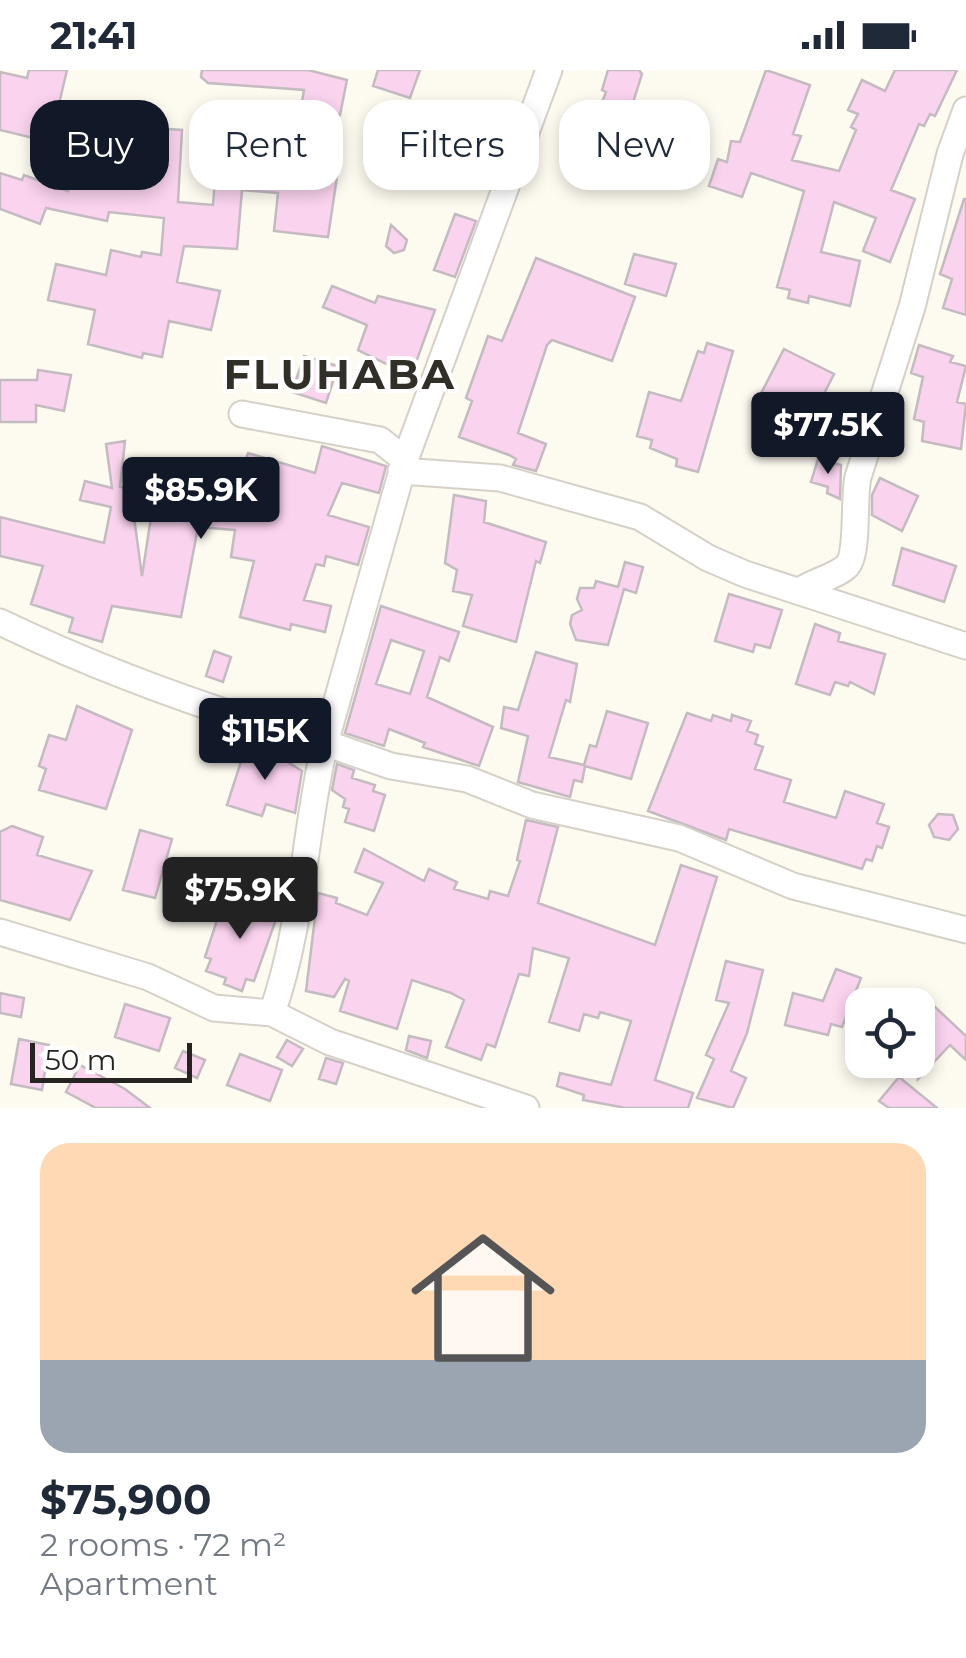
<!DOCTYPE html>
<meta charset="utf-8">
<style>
:root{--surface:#fff;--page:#f2f2f3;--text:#1f2937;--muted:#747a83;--line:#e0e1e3;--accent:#111827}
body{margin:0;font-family:Montserrat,sans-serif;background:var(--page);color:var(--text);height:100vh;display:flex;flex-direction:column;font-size:38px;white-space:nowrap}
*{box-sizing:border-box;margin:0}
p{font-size:32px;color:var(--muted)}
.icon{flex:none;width:55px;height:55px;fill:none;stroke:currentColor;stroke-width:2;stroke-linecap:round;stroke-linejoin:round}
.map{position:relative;height:1038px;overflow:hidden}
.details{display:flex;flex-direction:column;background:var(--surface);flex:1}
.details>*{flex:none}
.banner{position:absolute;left:30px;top:30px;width:908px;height:90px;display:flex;gap:20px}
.tools{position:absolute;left:845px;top:918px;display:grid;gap:20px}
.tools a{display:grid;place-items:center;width:90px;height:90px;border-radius:20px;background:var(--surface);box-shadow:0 5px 15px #0003;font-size:50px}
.scale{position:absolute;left:30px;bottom:25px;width:162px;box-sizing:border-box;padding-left:10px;border:5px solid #252421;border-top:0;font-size:28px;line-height:35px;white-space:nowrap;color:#252421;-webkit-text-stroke:8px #fff;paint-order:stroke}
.price{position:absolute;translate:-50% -85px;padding:0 22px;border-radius:10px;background:var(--accent);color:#fff;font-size:32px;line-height:65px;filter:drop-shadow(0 2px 5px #0008)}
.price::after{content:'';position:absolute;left:50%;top:60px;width:30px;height:22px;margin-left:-15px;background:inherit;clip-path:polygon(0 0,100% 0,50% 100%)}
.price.on{background:#222;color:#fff}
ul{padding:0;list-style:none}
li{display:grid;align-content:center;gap:20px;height:530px;padding:0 40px}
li+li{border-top:2px solid var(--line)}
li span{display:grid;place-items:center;height:310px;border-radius:30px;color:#555}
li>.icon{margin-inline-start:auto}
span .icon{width:180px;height:180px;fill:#fffc;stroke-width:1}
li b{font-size:42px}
.tag{padding:0 35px;border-radius:30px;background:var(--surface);box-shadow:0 5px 15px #0003;font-size:35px;line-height:90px}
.tag.on{background:var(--accent);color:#fff}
.status{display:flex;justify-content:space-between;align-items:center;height:70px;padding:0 50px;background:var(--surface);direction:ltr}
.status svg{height:28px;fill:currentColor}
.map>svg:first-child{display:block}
</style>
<div class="status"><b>21:41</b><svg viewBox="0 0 49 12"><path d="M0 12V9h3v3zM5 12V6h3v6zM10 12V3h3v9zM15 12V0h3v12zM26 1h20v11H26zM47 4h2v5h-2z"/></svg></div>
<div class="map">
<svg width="966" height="1038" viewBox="0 0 966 1038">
<rect width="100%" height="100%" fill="#fdfaf0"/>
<path fill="#fad3ee" stroke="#c4bbc1" stroke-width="2.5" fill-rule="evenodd" d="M29 0H67L58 38 64 40 50 72 0 60V2L27 8Z
M202 0H308L347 10 340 45 308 39 309 33 302 32 304 20 208 13 201 7Z
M378 0H420L410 28 373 16Z
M608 0H639L642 4 631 39 680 50 671 89 658 86 656 92 627 86 587 70 606 22 602 20Z
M766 0 810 15 793 64 801 66 792 90 839 101 856 60 851 57 858 44 848 40 862 10 885 21 895 0H957L935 46 930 44 924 56 919 54 891 120 915 129 890 192 863 181 876 148 834 132 821 182 860 191 850 236 809 226 808 233 788 228 790 220 777 217 804 121 751 103 742 127 709 116 718 89 727 92 731 71 740 72Z
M478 40 499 46 487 88 467 80Z
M151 58 182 60 178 132 213 135 217 84 249 87 248 100 284 107 286 98 298 99 299 95 338 100 328 167 274 161 278 123 242 120 237 179 184 176 177 212 220 221 211 260 169 251 162 287 143 283 142 288 88 274 95 240 48 230 56 194 106 205 111 180 141 187 142 182 161 185 164 148 109 142 107 151 46 138 40 154 0 139V103L22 110 24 105 68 121 71 111 85 114 90 92 109 97 108 102 148 106Z
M418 59 465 76 455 104 408 88Z
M964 129H966V245L943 238 952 209 940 204Z
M455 144 476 151 455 207 434 200Z
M391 155 407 170 404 180 394 183 386 176Z
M634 184 676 194 666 226 625 214Z
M536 188 635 227 612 291 552 270 547 275 518 363 546 374 536 401 513 395 516 389 509 385 459 367 472 331 466 328 488 266 502 271Z
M332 216 375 233 378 226 435 240 411 306 358 280 367 255 323 237Z
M707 273 733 281 698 402 676 396 677 389 650 378 652 370 637 366 649 322 681 331 698 281 704 283Z
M919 275 953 286 950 292 966 296 957 332 966 334 961 379 922 371 924 352 914 349 923 307 911 303Z
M784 279 834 304 806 359 756 333Z
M304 286 338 296 326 333 292 322Z
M38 300 71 305 64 341 36 335V352H0V310H37Z
M125 371 120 417 130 418 142 506 157 408 203 407 202 414 237 417 248 383 315 403 322 376 386 396 379 423 342 413 328 445 369 457 358 495 326 486 324 496 316 494 304 530 331 536 325 562 291 554 290 560 240 547 254 491 231 487 235 460 198 457 181 547 112 536 102 572 69 562 73 548 31 534 43 496 0 486V447L104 473 111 437 80 430 85 411 112 418 106 374Z
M818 389 841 395 840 429 827 423 828 417 811 412Z
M880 408 918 426 902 461 872 445V425Z
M454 425 486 431 484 452 546 472 540 493 536 491 516 572 463 556 472 525 453 521 457 500 445 493Z
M902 478 956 496 944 532 893 515Z
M625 492 643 497 636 523 624 519 608 575 576 570 570 554 572 545 582 540 577 529 580 518H594L596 511 618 517Z
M729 524 782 540 770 578 755 574 753 582 715 571Z
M381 536 459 562 449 591 440 587 427 627 493 657 479 696 423 677 425 673 389 659 384 676 345 663ZM391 570 424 581 410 624 376 614Z
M815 554 840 563 838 571 885 584 874 624 850 612 848 616 835 612 830 625 796 614Z
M214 581 231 587 223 612 206 606Z
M536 582 577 594 570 632 566 630 549 687 584 695 590 675 596 677 607 641 648 653 631 709 585 696 582 712 574 710 570 727 518 712 528 666 501 658 504 637 518 640Z
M77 636 132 660 106 739 39 720 46 699 39 696 49 665 66 670Z
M687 643 711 651 713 645 731 651 732 645 751 651 747 661 758 665 755 674 763 677 755 699 791 710 784 732 836 748 845 721 884 734 877 753 889 757 882 778 877 776 872 791 866 789 862 799 729 759 726 770 648 741Z
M246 676 280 687 302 701 295 743 266 734 262 746 227 735Z
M337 694 354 700 352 708 375 715 373 721 385 725 374 761 345 752 349 739 343 737 345 729 332 720Z
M938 744 953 745 958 759 949 770 934 767 929 755Z
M526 750 558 757 538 833 655 875 681 795 717 807 655 1010 693 1023 688 1038H626L583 1030 584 1025 557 1016 560 1003 611 1015 631 951 600 942 598 948 584 944 579 961 549 952 569 888 533 878 529 906 519 904 495 977 487 974 481 990 446 977 464 930 451 923 412 910 397 959 340 941 349 911 345 909 334 927 306 921 318 823 337 828 336 833 367 845 383 813 355 802 364 779 424 811 429 799 457 812 454 819 488 829 490 821 508 826 520 791 517 790Z
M12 756 43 767 37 785 92 801 70 850 0 830V762Z
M140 760 172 769 155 828 123 820Z
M234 825 279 841 254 911 246 909 242 921 224 914 226 908 206 901 211 889 205 887 219 844 226 847Z
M726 891 763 900 747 963 731 1001 746 1008 733 1038 697 1028 714 989 706 985 729 933 716 930Z
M836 899 861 908 842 957 831 954 828 965 785 955 793 923 823 931Z
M0 923 24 928 21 947 0 943Z
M918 928 931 941 935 937 966 966V990L950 975 918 1009Z
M125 934 170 948 159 981 115 967Z
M409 966 431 971 427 988 406 980Z
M19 969 49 975 42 1020 11 1014Z
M287 970 303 979 292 996 277 987Z
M183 981 205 990 197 1008 175 998Z
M240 984 282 1000 270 1031 227 1015Z
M326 988 343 993 336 1014 319 1009Z
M80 995 125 1019 150 1038H96L66 1022Z
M899 1007 937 1038H889L879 1031Z"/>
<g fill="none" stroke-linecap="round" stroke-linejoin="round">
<defs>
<path id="minor" d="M242 344 380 370 405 390
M401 401 500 408 640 447 708 488 745 504 966 576
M803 519C815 511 837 506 847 496 859 483 853 429 858 407L912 237 950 84 966 40
M0 552C106 603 213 641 325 673L405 390 549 0
M0 862 148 907 214 938 272 943 330 972 526 1038
M272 943C303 855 304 763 325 673L391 696 467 709 532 735 679 768 793 816 966 860"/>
</defs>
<use href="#minor" stroke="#d5d1c8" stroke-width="29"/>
<use href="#minor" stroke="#fff" stroke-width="25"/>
</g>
<g text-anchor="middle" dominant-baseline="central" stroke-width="8" stroke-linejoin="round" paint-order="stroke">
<g font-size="42" font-weight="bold" letter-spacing="2.5" fill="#312f28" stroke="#fff">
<text x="340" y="304">FLUHABA</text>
</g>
</g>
</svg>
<div class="tools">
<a><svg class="icon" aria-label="locate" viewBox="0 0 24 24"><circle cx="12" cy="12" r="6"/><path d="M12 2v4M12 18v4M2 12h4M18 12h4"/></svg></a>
</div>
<div class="scale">50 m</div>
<b class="price" style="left:828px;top:407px">$77.5K</b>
<b class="price" style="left:201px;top:472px">$85.9K</b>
<b class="price" style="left:265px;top:713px">$115K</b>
<b class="price on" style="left:240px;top:872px">$75.9K</b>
<div class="banner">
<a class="tag on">Buy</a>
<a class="tag">Rent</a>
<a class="tag">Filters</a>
<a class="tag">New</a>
</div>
</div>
<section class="details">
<ul>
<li><span style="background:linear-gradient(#ffd9b3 70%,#9aa5b1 0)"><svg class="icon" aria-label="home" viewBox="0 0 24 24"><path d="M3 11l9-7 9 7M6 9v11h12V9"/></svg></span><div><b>$75,900</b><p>2 rooms · 72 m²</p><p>Apartment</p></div></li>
</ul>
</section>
